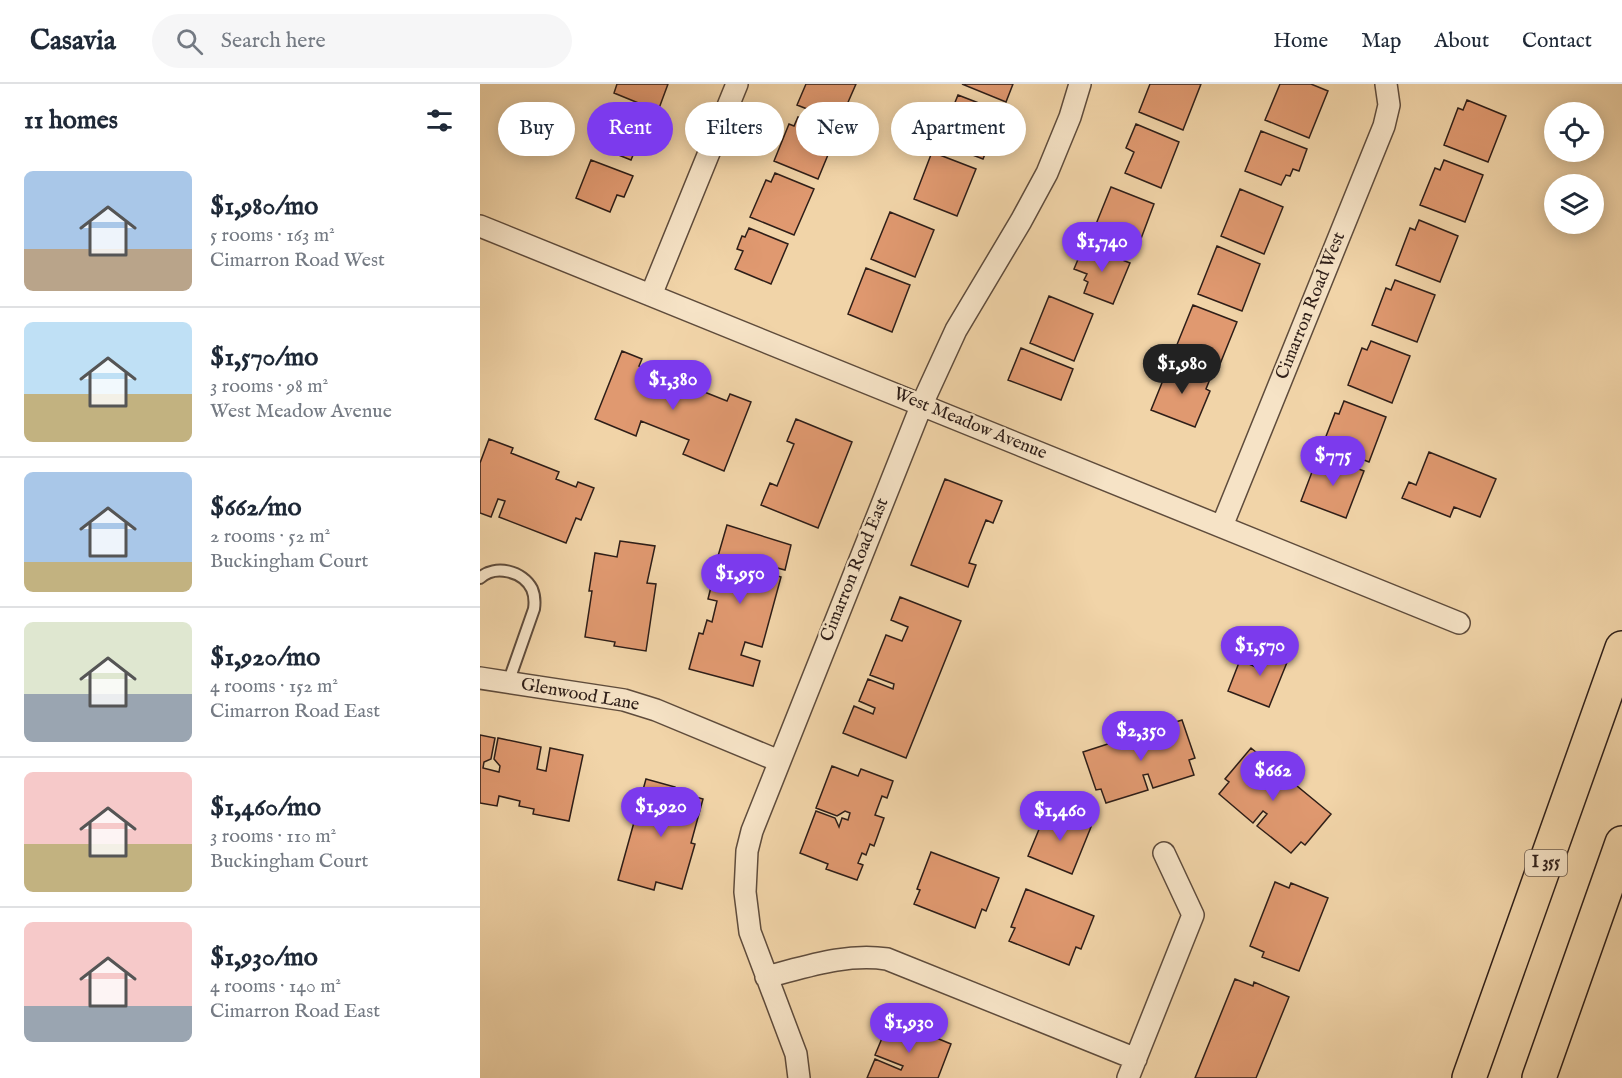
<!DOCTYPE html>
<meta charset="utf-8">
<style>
:root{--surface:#fff;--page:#f6f6f7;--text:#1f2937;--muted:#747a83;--line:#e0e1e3;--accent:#7c3aed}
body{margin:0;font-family:"IM FELL English",serif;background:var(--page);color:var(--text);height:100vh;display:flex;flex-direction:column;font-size:22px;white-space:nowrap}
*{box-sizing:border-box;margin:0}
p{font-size:20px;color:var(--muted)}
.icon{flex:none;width:33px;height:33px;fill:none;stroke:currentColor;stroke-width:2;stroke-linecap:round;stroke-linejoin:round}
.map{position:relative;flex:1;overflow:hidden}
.side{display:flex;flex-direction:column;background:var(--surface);width:480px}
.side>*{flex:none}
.top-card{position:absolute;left:18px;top:18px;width:570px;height:54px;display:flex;gap:12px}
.buttons{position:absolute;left:1064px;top:18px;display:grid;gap:12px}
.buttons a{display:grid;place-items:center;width:60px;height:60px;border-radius:50%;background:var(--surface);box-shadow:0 3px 15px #0003;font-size:30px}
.price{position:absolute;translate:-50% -51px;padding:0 14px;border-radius:21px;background:var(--accent);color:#fff;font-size:20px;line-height:39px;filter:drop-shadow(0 2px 3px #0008)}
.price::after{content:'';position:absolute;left:50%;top:36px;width:18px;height:14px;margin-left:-9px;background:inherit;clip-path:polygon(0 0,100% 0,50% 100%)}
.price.active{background:#222;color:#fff}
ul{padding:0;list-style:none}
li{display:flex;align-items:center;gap:18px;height:150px;padding:0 24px}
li+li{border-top:2px solid var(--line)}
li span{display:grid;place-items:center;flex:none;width:168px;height:120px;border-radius:9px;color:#555}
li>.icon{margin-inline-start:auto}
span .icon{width:72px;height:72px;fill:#fffc;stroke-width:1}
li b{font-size:26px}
h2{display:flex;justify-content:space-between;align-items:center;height:72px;padding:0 24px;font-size:26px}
.pill{padding:0 21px;border-radius:27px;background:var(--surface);box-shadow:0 3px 15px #0003;font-size:21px;line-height:54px}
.pill.active{background:var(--accent);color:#fff}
header{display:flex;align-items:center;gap:36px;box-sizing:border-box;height:84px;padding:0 30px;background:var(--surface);border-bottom:2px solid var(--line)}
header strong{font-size:28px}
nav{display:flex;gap:33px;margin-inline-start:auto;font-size:21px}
.search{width:420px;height:54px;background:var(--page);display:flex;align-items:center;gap:15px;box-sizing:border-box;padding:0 21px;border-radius:33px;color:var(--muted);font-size:22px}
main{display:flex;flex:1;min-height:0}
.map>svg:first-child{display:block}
</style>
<header>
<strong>Casavia</strong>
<div class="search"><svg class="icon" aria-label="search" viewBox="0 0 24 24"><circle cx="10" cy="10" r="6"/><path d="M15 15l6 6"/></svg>Search here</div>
<nav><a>Home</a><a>Map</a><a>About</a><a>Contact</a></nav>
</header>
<main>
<section class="side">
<h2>11 homes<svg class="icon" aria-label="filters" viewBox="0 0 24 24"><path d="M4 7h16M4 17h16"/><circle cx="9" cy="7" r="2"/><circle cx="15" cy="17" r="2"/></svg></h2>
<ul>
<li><span style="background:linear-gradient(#a9c7e8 65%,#b9a48a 0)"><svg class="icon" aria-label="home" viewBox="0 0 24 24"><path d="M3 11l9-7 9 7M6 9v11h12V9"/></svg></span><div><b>$1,980/mo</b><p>5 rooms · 163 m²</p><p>Cimarron Road West</p></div></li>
<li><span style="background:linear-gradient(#bfe0f5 60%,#c2b280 0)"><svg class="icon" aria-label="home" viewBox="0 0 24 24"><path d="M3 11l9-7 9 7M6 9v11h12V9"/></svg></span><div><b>$1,570/mo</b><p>3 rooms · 98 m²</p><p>West Meadow Avenue</p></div></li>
<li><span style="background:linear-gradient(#a9c7e8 75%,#c2b280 0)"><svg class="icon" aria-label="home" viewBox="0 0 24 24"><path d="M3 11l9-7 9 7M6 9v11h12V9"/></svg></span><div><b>$662/mo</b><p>2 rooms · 52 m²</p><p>Buckingham Court</p></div></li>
<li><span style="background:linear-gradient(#dfe7d0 60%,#9aa5b1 0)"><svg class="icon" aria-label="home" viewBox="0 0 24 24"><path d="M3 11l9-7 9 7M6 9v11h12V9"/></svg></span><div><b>$1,920/mo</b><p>4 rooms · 152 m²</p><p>Cimarron Road East</p></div></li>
<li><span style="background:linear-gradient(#f6c9c9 60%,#c2b280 0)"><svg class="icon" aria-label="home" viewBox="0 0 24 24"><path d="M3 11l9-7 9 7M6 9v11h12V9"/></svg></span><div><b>$1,460/mo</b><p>3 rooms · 110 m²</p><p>Buckingham Court</p></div></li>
<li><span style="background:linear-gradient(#f6c9c9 70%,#9aa5b1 0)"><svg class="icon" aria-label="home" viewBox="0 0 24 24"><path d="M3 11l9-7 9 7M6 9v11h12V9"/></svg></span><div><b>$1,930/mo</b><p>4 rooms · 140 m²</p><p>Cimarron Road East</p></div></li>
</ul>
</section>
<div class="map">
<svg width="1142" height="994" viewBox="0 0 1142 994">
<rect width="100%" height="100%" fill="#f1d4a8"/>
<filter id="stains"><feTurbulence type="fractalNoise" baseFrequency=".00333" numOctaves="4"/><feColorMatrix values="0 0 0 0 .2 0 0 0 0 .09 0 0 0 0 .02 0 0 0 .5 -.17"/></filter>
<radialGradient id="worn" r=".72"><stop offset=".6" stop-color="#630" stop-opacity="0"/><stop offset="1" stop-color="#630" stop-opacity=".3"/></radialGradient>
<path fill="#e09970" stroke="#2e1e18" stroke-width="1.5" d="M137 0H188L178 27 134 9Z
M326 0H376L362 32 343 24 340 30 317 21Z
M482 0H533L526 18Z
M670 0H721L703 46 659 28Z
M800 0H831L848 7 829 54 785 36Z
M478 11 522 28 503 75 459 58Z
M987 16 1026 32 1008 78 964 61 978 24 983 26Z
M132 24 173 41 165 62 158 59 151 76 116 62Z
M318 33 357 49 338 95 294 77 309 40 314 42Z
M656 40 699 58 681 104 645 89 654 68 646 64Z
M781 47 827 65 819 87 813 85 810 92 806 91 801 101 765 87Z
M452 68 496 85 477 132 434 115Z
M111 76 153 92 144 113 137 111 130 128 96 114Z
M964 76 1003 91 985 138 940 121 955 84 960 86Z
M295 89 334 105 314 151 270 133 286 96 291 98Z
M631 103 674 120 656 168 612 150Z
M760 105 803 123 784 170 741 152Z
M410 128 454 146 435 193 391 175Z
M939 136 978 152 960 198 916 181 930 144 935 146Z
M269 144 308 160 291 200 255 185 263 167 257 165 262 152 265 153Z
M604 161 650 179 633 220 604 209 608 198 604 196 607 190 594 185Z
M737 162 780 180 762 227 718 210Z
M386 184 430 201 412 248 368 230Z
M915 196 955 211 937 258 892 241 906 204 911 206Z
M569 212 613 230 594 277 550 259Z
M713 221 757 238 738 285 694 268Z
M891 257 930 272 912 319 868 301 882 264 887 266Z
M541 264 593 285 581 316 528 296Z
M142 267 162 275 159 282 247 317 250 310 271 318 244 387 203 370 209 356 161 337 156 352 115 335Z
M690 279 730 295 726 305 730 307 715 343 671 326Z
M864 317 906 333 889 378 843 360 855 329 859 330Z
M316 335 372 358 338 444 281 421 290 399 297 402 314 360 307 357Z
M9 355 33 364 31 369 79 388 76 395 96 403 98 398 114 404 101 436 96 434 86 459 19 433 25 417 18 415 11 433 0 429V379Z
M949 368 1016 395 1000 433 974 423 970 433 922 414 929 398 936 401Z
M844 372 884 387 866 434 821 417 835 380 840 381Z
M465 395 522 417 513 439 506 436 489 479 496 481 488 503 431 481Z
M247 441 311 461 305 486 286 481 284 488 301 493 282 563 265 558 261 571 280 577 273 602 209 585 219 549 223 550 227 536 232 538 237 517 228 515 235 487 240 488 242 481 236 479Z
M140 457 175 462 167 499 176 500 166 567 134 562 135 558 105 553 112 507H109L115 469 137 473Z
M420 513 481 537 426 674 363 649 374 622 393 630 395 624 379 617 388 595 413 605 414 600 390 591 406 551 422 557 428 543 411 536Z
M787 562 810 571 789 623 748 607 760 576 778 584Z
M702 636 715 674 709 676 714 691 673 704 668 690 663 691 668 706 626 719 621 705 616 706 603 668Z
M0 651 15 654 11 675 4 678 3 684 19 688 20 682 14 675 18 654 61 663 57 685 66 687 70 664 103 671 89 737 53 730 54 725 39 722 40 717 19 712 17 722 0 719Z
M771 664 851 730 825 761 821 758 811 769 777 742 787 730 783 727 773 739 739 710 749 698 745 695Z
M352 682 378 692 381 685 413 697 407 714 402 712 395 731 404 734 394 762 390 760 386 771 382 769 378 779 383 781 377 796 346 785 348 780 320 769 336 727 355 734 359 743 362 734 368 736 370 729 365 727 357 732 336 724Z
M166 695 195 703 194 707 223 715 211 759 215 760 202 805 176 798 174 806 138 796Z
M567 726 611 743 592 790 548 772Z
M451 768 519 794 506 827 502 825 495 844 434 820 440 806 437 805Z
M795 798 809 804 811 799 848 814 819 887 782 873 784 868 770 862Z
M546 805 614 832 601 865 596 863 589 881 529 857 535 844 531 843Z
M755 895 773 902 774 898 809 913 776 994H715Z
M410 935 471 960 458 994H387L395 975 421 986 423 982 395 971Z"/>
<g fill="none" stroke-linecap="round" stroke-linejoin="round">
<defs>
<path id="service" d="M0 494C15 480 43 487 52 505 55 512 55 518 54 525L28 599"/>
<path id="minor" d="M0 142 979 539
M171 211 257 0
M742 442 904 42 909 21 906 0
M0 594 144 616 176 626 299 677
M286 893C326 883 365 869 407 875L656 975
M319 994 316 970 270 848 265 808 267 767 272 747 442 320 476 246 541 137 567 89 590 33 600 0
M648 994 713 831 684 769"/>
<path id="motorway" d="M989 994 1142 564
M1059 994 1142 759"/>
</defs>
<use href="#service" stroke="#5f4c3c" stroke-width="14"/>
<use href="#minor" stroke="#5f4c3c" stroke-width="24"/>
<use href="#motorway" stroke="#2e1e18" stroke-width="36"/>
<use href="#service" stroke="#f6e3c6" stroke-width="10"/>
<use href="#minor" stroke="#f6e3c6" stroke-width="21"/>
<use href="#motorway" stroke="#f1d4a8" stroke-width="33"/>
</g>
<g text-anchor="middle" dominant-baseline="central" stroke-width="4.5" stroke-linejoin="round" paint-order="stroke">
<rect fill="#f6e3c6" stroke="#6a594c" stroke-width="1.5" x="1045" y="766" width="42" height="26" rx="4.5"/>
<g font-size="16" font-weight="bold" fill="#2e1e18">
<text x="1066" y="779">I 355</text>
</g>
<g font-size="18" fill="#2e1e18" stroke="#f6e3c6">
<text transform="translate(831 222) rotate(-68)">Cimarron Road West</text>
<text transform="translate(490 340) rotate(22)">West Meadow Avenue</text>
<text transform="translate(375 486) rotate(-68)">Cimarron Road East</text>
<text transform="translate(100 611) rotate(10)">Glenwood Lane</text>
</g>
</g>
<rect width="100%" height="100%" filter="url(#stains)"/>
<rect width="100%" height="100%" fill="url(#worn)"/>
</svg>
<div class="buttons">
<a><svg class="icon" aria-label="locate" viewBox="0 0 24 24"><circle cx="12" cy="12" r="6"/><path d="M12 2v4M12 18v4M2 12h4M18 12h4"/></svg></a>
<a><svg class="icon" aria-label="layers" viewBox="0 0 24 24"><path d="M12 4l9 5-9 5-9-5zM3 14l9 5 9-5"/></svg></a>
</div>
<b class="price" style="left:622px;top:189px">$1,740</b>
<b class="price active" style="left:702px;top:311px">$1,980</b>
<b class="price" style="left:193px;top:327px">$1,380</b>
<b class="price" style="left:853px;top:403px">$775</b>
<b class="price" style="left:260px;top:521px">$1,950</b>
<b class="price" style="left:780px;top:593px">$1,570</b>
<b class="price" style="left:661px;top:678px">$2,350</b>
<b class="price" style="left:793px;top:718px">$662</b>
<b class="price" style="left:181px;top:754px">$1,920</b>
<b class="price" style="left:580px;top:758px">$1,460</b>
<b class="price" style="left:429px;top:970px">$1,930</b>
<div class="top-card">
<a class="pill">Buy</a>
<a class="pill active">Rent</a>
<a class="pill">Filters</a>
<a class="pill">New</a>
<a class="pill">Apartment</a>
</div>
</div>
</main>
